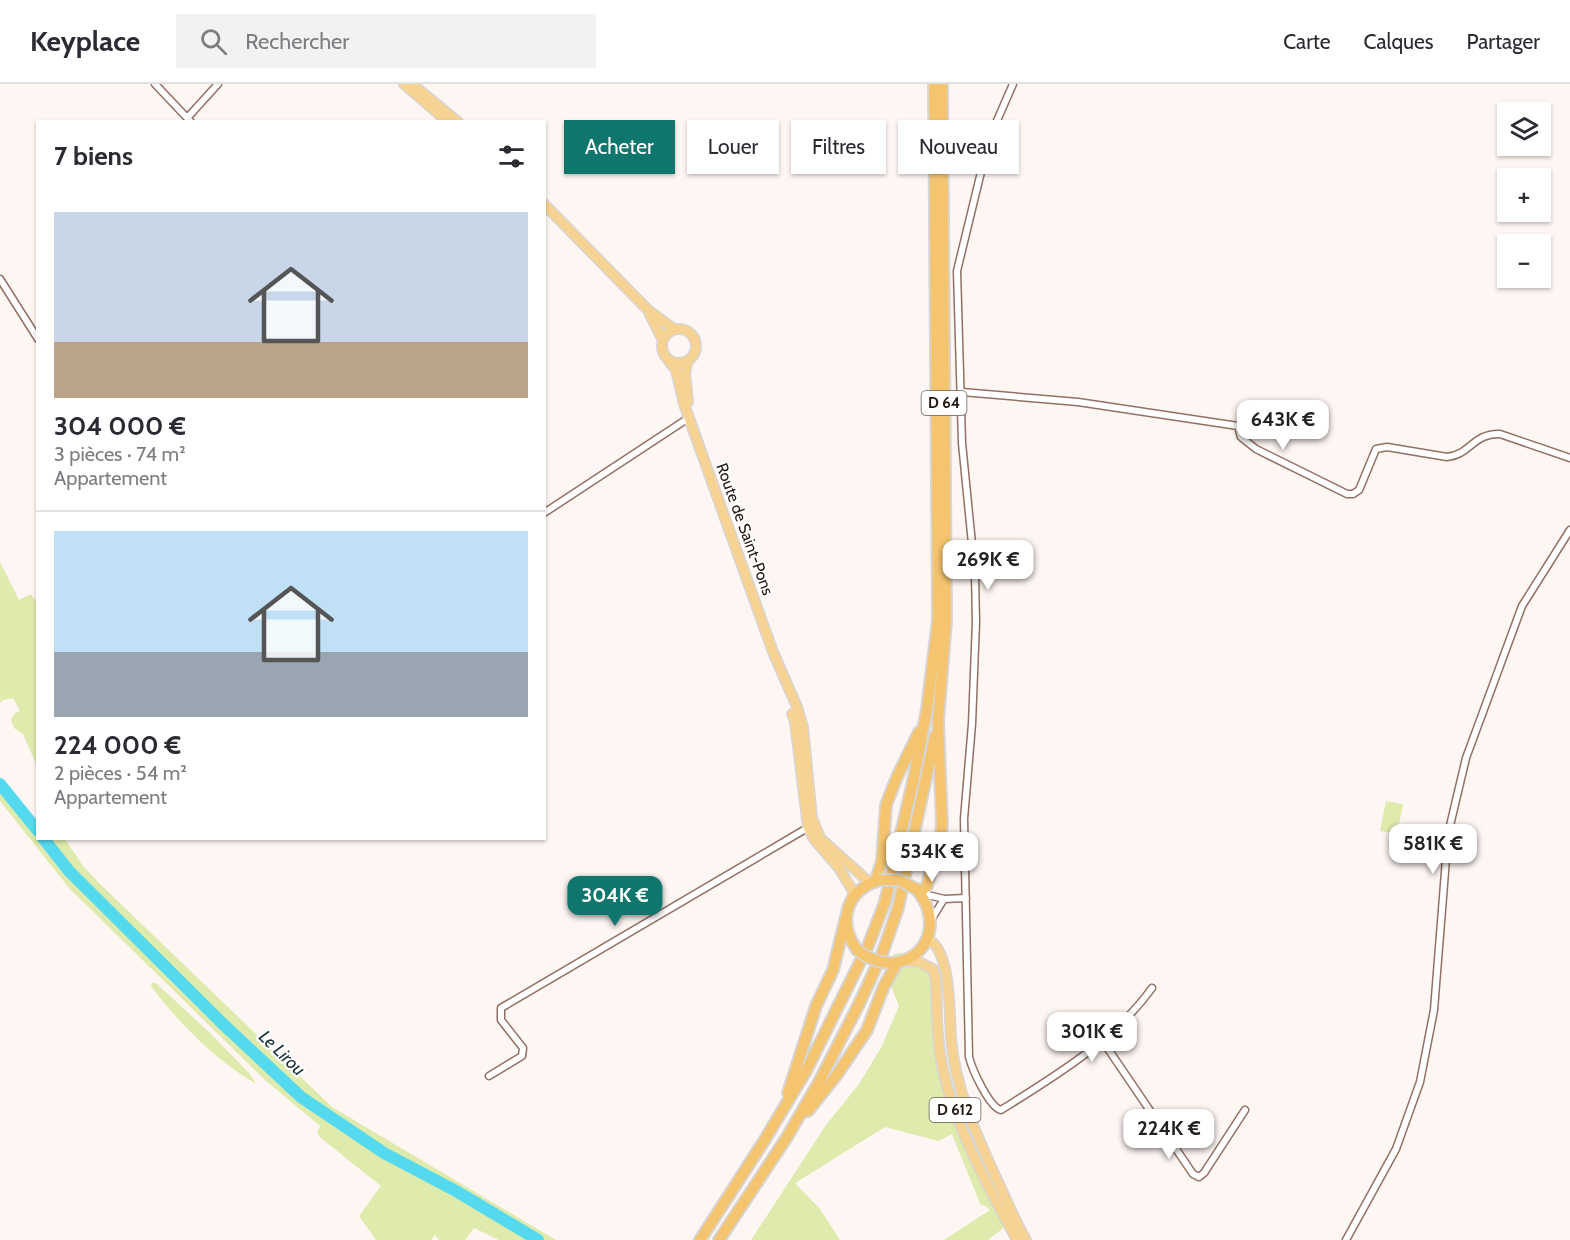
<!DOCTYPE html>
<html lang="fr">
<meta charset="utf-8">
<style>
:root{--surface:#fff;--page:#f2f2f3;--text:#2b2b33;--muted:#7c7c81;--line:#e1e1e2;--accent:#0f766e}
body{margin:0;font-family:Cabin,sans-serif;background:var(--page);color:var(--text);height:100vh;display:flex;flex-direction:column;font-size:22px;white-space:nowrap}
*{box-sizing:border-box;margin:0}
p{font-size:20px;color:var(--muted)}
.icon{flex:none;width:33px;height:33px;fill:none;stroke:currentColor;stroke-width:2;stroke-linecap:round;stroke-linejoin:round}
.map{position:relative;flex:1;overflow:hidden}
.details{position:absolute;left:36px;top:36px;width:510px;height:720px;display:flex;flex-direction:column;background:var(--surface);border-radius:0px;box-shadow:0 2px 4px #0004}
.details>*{flex:none}
.guide{position:absolute;left:564px;top:36px;width:570px;height:54px;display:flex;gap:12px}
.buttons{position:absolute;left:1497px;top:18px;display:grid;gap:12px}
.buttons a{display:grid;place-items:center;width:54px;height:54px;border-radius:0px;background:var(--surface);box-shadow:0 2px 4px #0004;font-size:30px}
.price{position:absolute;translate:-50% -51px;padding:0 14px;border-radius:12px;background:#fff;color:#222;font-size:20px;line-height:39px;filter:drop-shadow(0 2px 3px #0008)}
.price::after{content:'';position:absolute;left:50%;top:36px;width:18px;height:14px;margin-left:-9px;background:inherit;clip-path:polygon(0 0,100% 0,50% 100%)}
.price.on{background:var(--accent);color:#fff}
ul{padding:0;list-style:none}
li{display:grid;align-content:center;gap:12px;height:318px;padding:0 18px}
li+li{border-top:2px solid var(--line)}
li span{display:grid;place-items:center;height:186px;border-radius:0px;color:#555}
li>.icon{margin-inline-start:auto}
span .icon{width:108px;height:108px;fill:#fffc;stroke-width:1}
li b{font-size:26px}
h2{display:flex;justify-content:space-between;align-items:center;height:72px;padding:0 18px;font-size:26px}
.chip{padding:0 21px;border-radius:0px;background:var(--surface);box-shadow:0 2px 4px #0004;font-size:21px;line-height:54px}
.chip.on{background:var(--accent);color:#fff}
header{display:flex;align-items:center;gap:36px;box-sizing:border-box;height:84px;padding:0 30px;background:var(--surface);border-bottom:2px solid var(--line)}
header strong{font-size:28px}
nav{display:flex;gap:33px;margin-inline-start:auto;font-size:21px}
.search{width:420px;height:54px;background:var(--page);display:flex;align-items:center;gap:15px;box-sizing:border-box;padding:0 21px;border-radius:0px;color:var(--muted);font-size:22px}
.map>svg:first-child{display:block}
</style>
<header>
<strong>Keyplace</strong>
<div class="search"><svg class="icon" aria-label="search" viewBox="0 0 24 24"><circle cx="10" cy="10" r="6"/><path d="M15 15l6 6"/></svg>Rechercher</div>
<nav><a>Carte</a><a>Calques</a><a>Partager</a></nav>
</header>
<div class="map">
<svg width="1570" height="1156" viewBox="0 0 1570 1156">
<rect width="100%" height="100%" fill="#fef6f3"/>
<path fill="#dfeaad" d="M0 478 19 516 31 510 37 520V682L23 650 14 644 11 636 14 630 20 627 13 614 3 616 0 619Z
M0 694 37 745 38 754 44 755 71 792 187 907 291 1007 325 1032 385 1072 531 1156H499L474 1144 465 1156H439L435 1151 431 1156H376L359 1132 381 1102 322 1055 317 1049 320 1042 265 996 69 804 0 717Z
M1386 717 1403 720 1397 750 1380 747Z
M50 755H65L83 782 99 799 332 1023 556 1156H544L537 1152 454 1102 386 1066 293 1002 183 897 72 787Z
M908 868C920 871 925 877 930 888L944 1001 1006 1142 988 1156H944L990 1126 984 1121 981 1122 952 1050 938 1057 885 1043 795 1099 820 1125 840 1156H751L826 1041 859 1000 882 962 899 922 882 880 895 870Z
M152 899H156L212 951 250 990 256 1000C218 978 176 937 151 902Z"/>
<g fill="none" stroke-linecap="round" stroke-linejoin="round">
<path stroke="#55d9ef" stroke-width="12" d="M0 700 38 747
M43 754 69 787 223 940 301 1013 384 1069 456 1107 538 1156"/>
<defs>
<path id="minor" d="M155 0 191 38
M1013 0 989 55 957 187 962 359 975 490 976 538 972 640 964 735 969 973C972 985 989 1023 1001 1026 1055 992 1114 957 1152 904
M188 33 218 0
M0 195 38 255
M962 308 1078 318 1238 342 1241 353 1256 365 1347 410H1353L1359 406 1376 365 1387 363 1447 373C1470 371 1473 349 1500 350L1570 374
M544 429 684 337 690 335
M923 813 928 811 944 815 966 814
M931 836 944 815
M1102 956 1193 1090 1199 1093 1204 1089 1245 1026
M489 992 522 972 523 964 501 936V924L809 743
M1346 1156 1396 1065 1420 998 1434 926 1448 750 1466 674 1522 522 1570 446"/>
<path id="primary" d="M404 0 448 38
M412 0 458 38
M544 120 648 226 674 245
M650 231 663 256
M662 262a17 17 0 1 1 34 0a17 17 0 1 1-34 0Z
M666 273 676 286 684 320 773 568 797 623 803 643 812 734 820 754 870 799
M688 318 685 289 688 276
M792 630 795 638 808 743 814 755 839 784 854 809 851 816
M927 855C952 865 949 931 951 954 955 1005 977 1052 998 1098 1007 1117 1015 1137 1026 1156
M905 876 919 878 933 885 936 897C937 923 936 949 941 975 951 1035 988 1103 1017 1156"/>
<path id="trunk" d="M875 798 882 777 886 721 897 693 919 648
M919 809 927 802 934 774 940 760 942 740 938 637 946 536 942 0
M857 866C837 837 846 807 879 796
M892 879C932 875 941 832 916 805
M788 1009 816 922 833 886 846 833
M808 1027 836 992 867 946 884 902 897 879
M700 1156 764 1057 806 987 868 862 885 818 914 693 927 625 938 536 934 0
M719 1156 787 1053 819 998 859 920 882 870 898 824 935 652"/>
</defs>
<use href="#minor" stroke="#927164" stroke-width="9"/>
<use href="#primary" stroke="#d7d5d4" stroke-width="12"/>
<use href="#trunk" stroke="#d7d5d4" stroke-width="14"/>
<use href="#minor" stroke="#fff" stroke-width="6"/>
<use href="#primary" stroke="#f7d393" stroke-width="9"/>
<use href="#trunk" stroke="#f4c46f" stroke-width="10"/>
<defs>
<path id="trunk-bridge" d="M879 796H899L916 805
M857 866C867 874 876 878 889 879"/>
</defs>
<use href="#trunk-bridge" stroke="#d7d5d4" stroke-width="14" stroke-linecap="butt"/>
<use href="#trunk-bridge" stroke="#f4c46f" stroke-width="10"/>
</g>
<g text-anchor="middle" dominant-baseline="central" stroke-width="4.5" stroke-linejoin="round" paint-order="stroke">
<g fill="#fff" stroke="#655d59" stroke-width="1.5">
<rect x="921.5" y="307" width="45" height="24" rx="4.5"/>
<rect x="929.5" y="1014" width="51" height="24" rx="4.5"/>
</g>
<g font-size="15" font-weight="bold" fill="#231712">
<text x="944" y="319">D 64</text>
<text x="955" y="1026">D 612</text>
</g>
<g font-size="16" fill="#231712" stroke="#fff">
<text transform="translate(745 445) rotate(70)">Route de Saint-Pons</text>
</g>
<g font-size="18" font-style="italic" fill="#182f33" stroke="#fff">
<text transform="translate(282 969) rotate(44)">Le Lirou</text>
</g>
</g>
</svg>
<div class="buttons">
<a><svg class="icon" aria-label="layers" viewBox="0 0 24 24"><path d="M12 4l9 5-9 5-9-5zM3 14l9 5 9-5"/></svg></a>
<a>+</a>
<a>−</a>
</div>
<b class="price" style="left:1283px;top:367px">643K €</b>
<b class="price" style="left:988px;top:507px">269K €</b>
<b class="price" style="left:1433px;top:791px">581K €</b>
<b class="price" style="left:932px;top:799px">534K €</b>
<b class="price on" style="left:615px;top:843px">304K €</b>
<b class="price" style="left:1092px;top:979px">301K €</b>
<b class="price" style="left:1169px;top:1076px">224K €</b>
<div class="guide">
<a class="chip on">Acheter</a>
<a class="chip">Louer</a>
<a class="chip">Filtres</a>
<a class="chip">Nouveau</a>
</div>
<section class="details">
<h2>7 biens<svg class="icon" aria-label="filters" viewBox="0 0 24 24"><path d="M4 7h16M4 17h16"/><circle cx="9" cy="7" r="2"/><circle cx="15" cy="17" r="2"/></svg></h2>
<ul>
<li><span style="background:linear-gradient(#c9d6e8 70%,#b9a48a 0)"><svg class="icon" aria-label="home" viewBox="0 0 24 24"><path d="M3 11l9-7 9 7M6 9v11h12V9"/></svg></span><div><b>304 000 €</b><p>3 pièces · 74 m²</p><p>Appartement</p></div></li>
<li><span style="background:linear-gradient(#bfe0f5 65%,#9aa5b1 0)"><svg class="icon" aria-label="home" viewBox="0 0 24 24"><path d="M3 11l9-7 9 7M6 9v11h12V9"/></svg></span><div><b>224 000 €</b><p>2 pièces · 54 m²</p><p>Appartement</p></div></li>
</ul>
</section>
</div>
